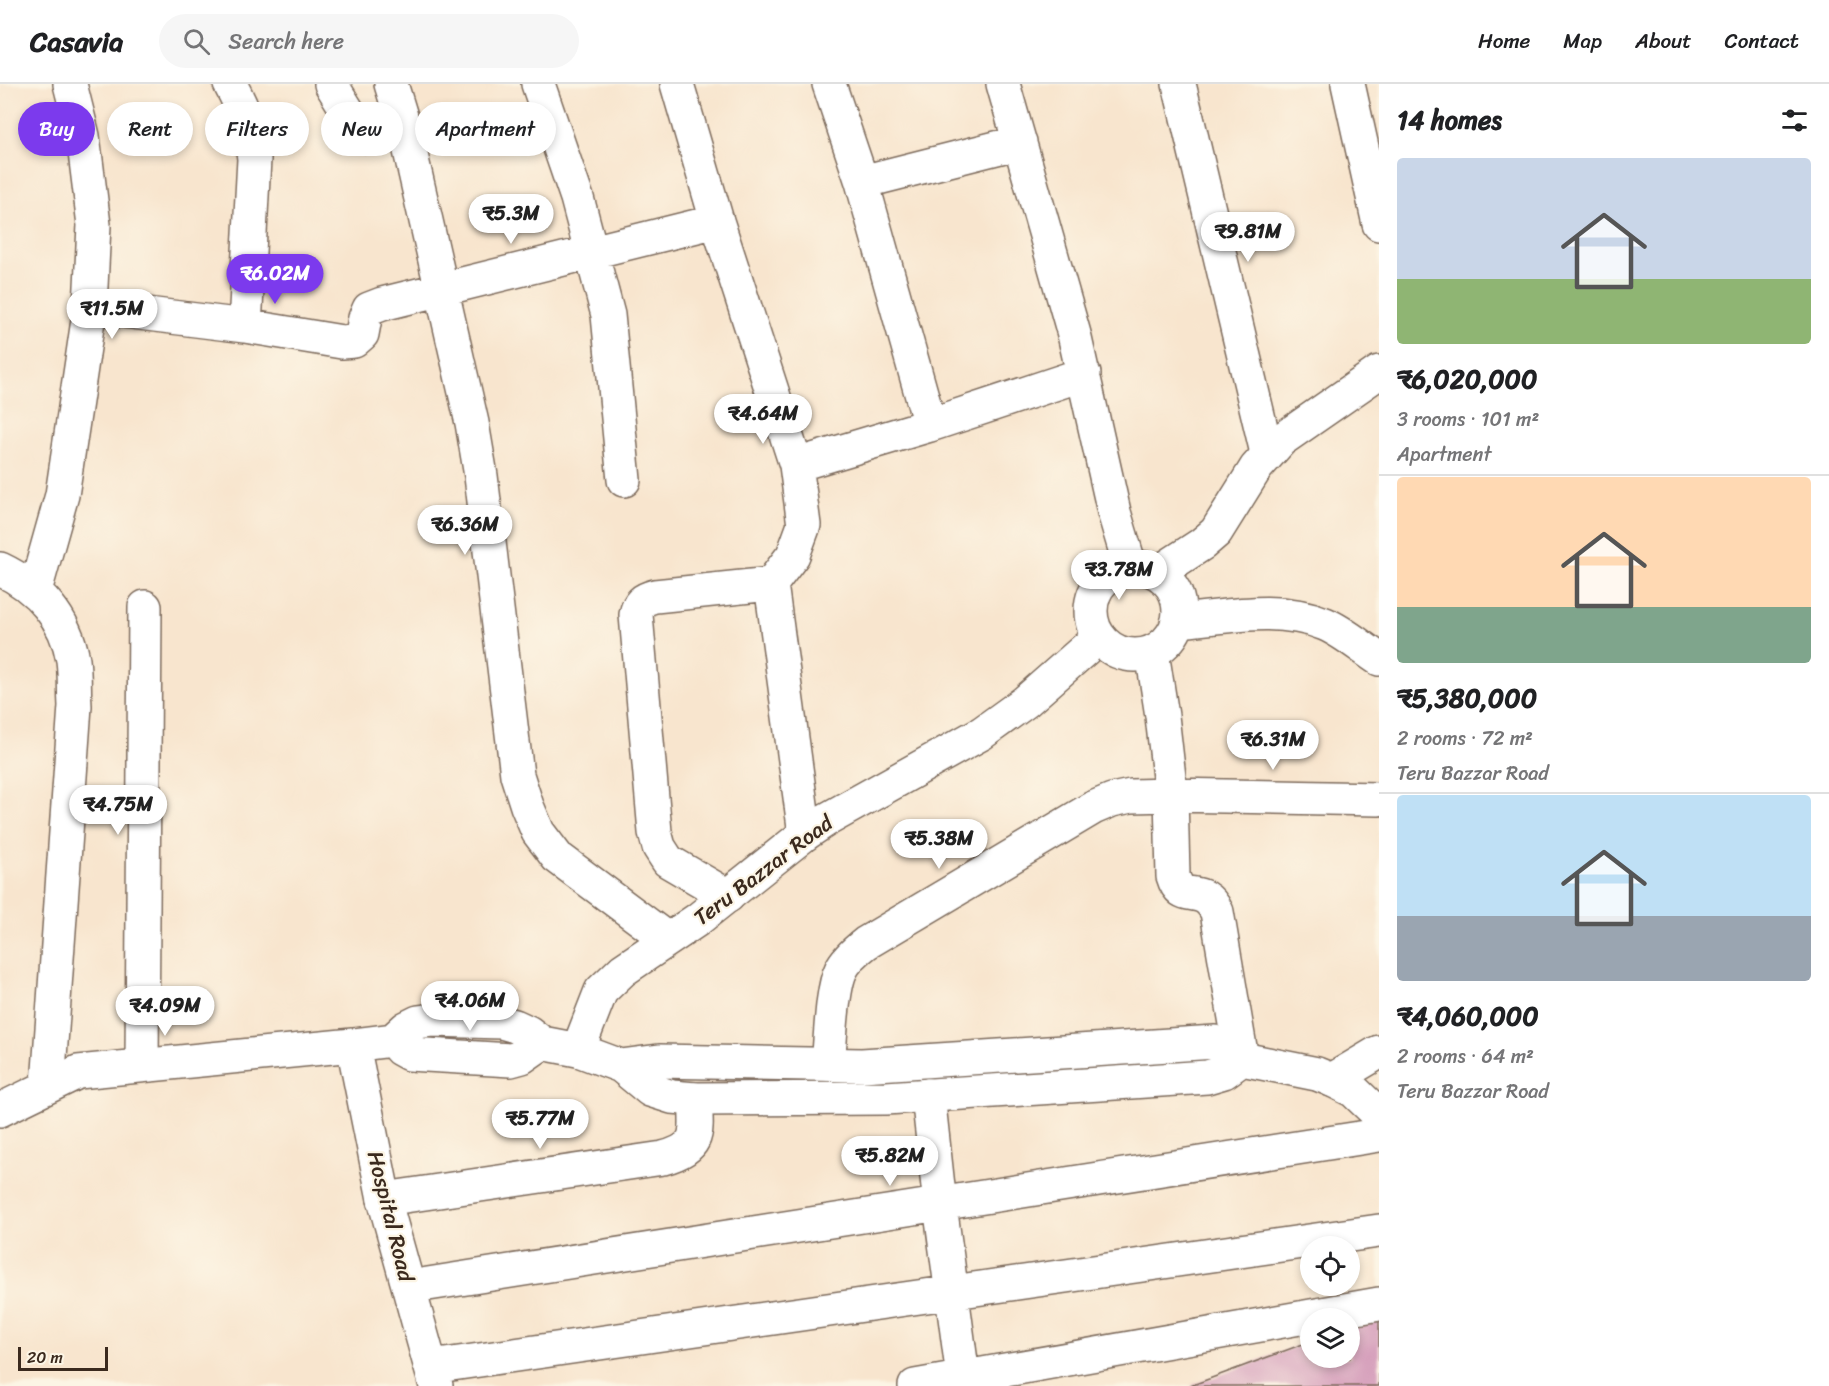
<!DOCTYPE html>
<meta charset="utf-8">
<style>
:root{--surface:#fff;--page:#f6f6f6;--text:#202124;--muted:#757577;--line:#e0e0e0;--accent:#7c3aed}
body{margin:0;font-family:Sriracha,sans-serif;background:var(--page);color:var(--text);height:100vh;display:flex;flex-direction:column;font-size:22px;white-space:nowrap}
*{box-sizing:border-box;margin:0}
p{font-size:20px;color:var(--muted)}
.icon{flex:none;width:33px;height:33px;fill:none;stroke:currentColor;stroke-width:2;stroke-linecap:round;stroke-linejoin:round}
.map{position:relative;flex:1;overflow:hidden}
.details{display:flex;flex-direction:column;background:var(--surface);width:450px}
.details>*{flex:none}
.banner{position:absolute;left:18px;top:18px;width:570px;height:54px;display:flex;gap:12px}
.controls{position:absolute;left:1300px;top:1152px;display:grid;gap:12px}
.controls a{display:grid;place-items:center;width:60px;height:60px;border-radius:50%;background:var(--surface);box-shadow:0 3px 9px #0003;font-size:30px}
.scale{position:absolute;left:18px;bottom:15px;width:90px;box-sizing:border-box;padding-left:6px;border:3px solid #3b2a1e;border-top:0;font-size:16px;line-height:21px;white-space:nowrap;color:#3b2a1e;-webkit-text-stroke:4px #fcf5e5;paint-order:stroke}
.price{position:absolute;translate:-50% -51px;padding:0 14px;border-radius:21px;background:#fff;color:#222;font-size:20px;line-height:39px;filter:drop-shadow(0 2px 3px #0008)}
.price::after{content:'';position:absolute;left:50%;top:36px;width:18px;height:14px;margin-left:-9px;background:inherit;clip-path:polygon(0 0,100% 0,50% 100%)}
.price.active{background:var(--accent);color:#fff}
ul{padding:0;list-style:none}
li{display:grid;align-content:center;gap:12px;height:318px;padding:0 18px}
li+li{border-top:2px solid var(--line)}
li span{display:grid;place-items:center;height:186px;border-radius:6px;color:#555}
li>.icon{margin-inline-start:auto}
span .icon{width:108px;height:108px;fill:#fffc;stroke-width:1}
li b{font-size:26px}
h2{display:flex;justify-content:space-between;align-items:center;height:72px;padding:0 18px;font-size:26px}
.tag{padding:0 21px;border-radius:27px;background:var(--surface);box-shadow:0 3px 9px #0003;font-size:21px;line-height:54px}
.tag.active{background:var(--accent);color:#fff}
header{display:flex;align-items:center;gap:36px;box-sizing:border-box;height:84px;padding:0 30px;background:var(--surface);border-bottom:2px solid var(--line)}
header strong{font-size:28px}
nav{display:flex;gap:33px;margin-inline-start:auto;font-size:21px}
.search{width:420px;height:54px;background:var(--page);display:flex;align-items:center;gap:15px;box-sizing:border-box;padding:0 21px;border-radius:33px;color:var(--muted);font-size:22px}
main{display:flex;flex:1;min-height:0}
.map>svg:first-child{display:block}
</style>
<header>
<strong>Casavia</strong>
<div class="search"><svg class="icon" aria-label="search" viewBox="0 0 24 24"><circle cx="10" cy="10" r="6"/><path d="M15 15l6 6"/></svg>Search here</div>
<nav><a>Home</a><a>Map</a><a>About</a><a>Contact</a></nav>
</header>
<main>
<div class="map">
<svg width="1379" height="1302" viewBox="0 0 1379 1302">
<rect width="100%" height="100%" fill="#fcf5e5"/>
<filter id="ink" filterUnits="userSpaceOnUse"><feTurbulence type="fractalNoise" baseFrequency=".0167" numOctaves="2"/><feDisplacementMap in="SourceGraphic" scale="12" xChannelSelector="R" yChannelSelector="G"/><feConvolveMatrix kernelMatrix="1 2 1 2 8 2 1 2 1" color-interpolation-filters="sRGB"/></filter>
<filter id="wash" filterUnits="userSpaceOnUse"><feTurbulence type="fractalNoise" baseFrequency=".008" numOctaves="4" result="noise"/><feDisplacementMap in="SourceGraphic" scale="24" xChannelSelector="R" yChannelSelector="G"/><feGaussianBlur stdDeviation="1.35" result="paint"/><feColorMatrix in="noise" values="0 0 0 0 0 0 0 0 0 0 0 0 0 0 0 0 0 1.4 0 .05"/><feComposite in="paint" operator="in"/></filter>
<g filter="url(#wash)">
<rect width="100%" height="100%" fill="#f8e5ce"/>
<g id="blocks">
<path fill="#d296b7" d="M1379 1232V1302H1190L1311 1257V1274H1350V1243Z"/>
</g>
</g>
<g filter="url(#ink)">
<use href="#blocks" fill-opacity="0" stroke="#7d6b5c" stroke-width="1.5"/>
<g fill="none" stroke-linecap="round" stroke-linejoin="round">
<defs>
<path id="minor" d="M230 0C244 26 251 45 254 75L245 242
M331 0 360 47 369 53 406 49
M391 0 406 49 472 339 481 392 517 691 527 722 538 748 557 773 667 855
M538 0 577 114 608 231 624 396
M677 0 717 137 796 381 930 341 1084 290
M829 0 862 98 930 341
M1003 0 1074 250 1114 428 1130 482
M1179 0 1267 369
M1348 0 1379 140
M862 98 1020 58
M90 223 245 242 342 258 354 257 362 250 365 234 369 225 382 220 717 137
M0 485C38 503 66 534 73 576 75 591 74 607 75 622L48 1001
M771 500 793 471 804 441 796 381
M35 507 62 411 90 223 94 141 83 52 70 0
M1179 537C1227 533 1278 521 1325 540 1344 548 1362 564 1379 575
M1152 568 1162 632 1171 711 1173 792C1182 823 1201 796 1217 828L1242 975
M728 812 668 777 659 763 655 748 636 531C638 519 643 515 655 512L771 500 805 750
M828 980C831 956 831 907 841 886 846 875 857 866 866 859L1093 724 1112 716 1131 712 1171 711 1379 715
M142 981 145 523
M1332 996 1379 968
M928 1011 940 1121 963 1293
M384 1115 663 1074C701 1064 697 1049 695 1015
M409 1203 1379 1051
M431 1283 1379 1147
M915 1302 1379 1220"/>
<path id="tertiary" d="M1091 527a44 44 0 1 1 88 0a44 44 0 1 1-88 0Z
M1159 488 1202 460 1216 448 1256 384 1281 356 1379 288
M393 956 400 965 409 970 511 976 522 973 542 959
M353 961 384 1115 436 1302
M578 966 601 907 623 886 697 836 805 750 826 736 982 649 1025 618 1099 553
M621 982 659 977 862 981 1215 958 1228 965 1242 975 1317 990 1332 996 1354 1007 1379 1031
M0 1026 78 988 353 961 393 956 406 944 418 938 433 936 501 938 515 942 528 948 542 959 578 966 621 982 650 1006 672 1013 695 1015 886 1014 1207 993 1224 988 1242 975"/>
</defs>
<use href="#minor" stroke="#7d6b5c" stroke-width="36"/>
<use href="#tertiary" stroke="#7d6b5c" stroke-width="36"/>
<use href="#minor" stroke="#fff" stroke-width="33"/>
<use href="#tertiary" stroke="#fff" stroke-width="33"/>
</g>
</g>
<g text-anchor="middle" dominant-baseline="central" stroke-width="4.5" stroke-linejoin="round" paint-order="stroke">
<g font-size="22" fill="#3b2a1e" stroke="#fcf5e5">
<text transform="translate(763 786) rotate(-37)">Teru Bazzar Road</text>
<text transform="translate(391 1132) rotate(76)">Hospital Road</text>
</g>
</g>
</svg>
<div class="controls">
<a><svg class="icon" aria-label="locate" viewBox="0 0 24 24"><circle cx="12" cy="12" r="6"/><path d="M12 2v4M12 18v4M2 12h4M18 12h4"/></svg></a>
<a><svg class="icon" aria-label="layers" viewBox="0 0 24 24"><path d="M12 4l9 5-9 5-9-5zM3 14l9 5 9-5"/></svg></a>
</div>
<div class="scale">20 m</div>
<b class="price" style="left:511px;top:161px">₹5.3M</b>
<b class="price" style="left:1248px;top:179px">₹9.81M</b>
<b class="price active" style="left:275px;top:221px">₹6.02M</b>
<b class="price" style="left:112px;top:256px">₹11.5M</b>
<b class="price" style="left:763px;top:361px">₹4.64M</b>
<b class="price" style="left:465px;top:472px">₹6.36M</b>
<b class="price" style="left:1119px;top:517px">₹3.78M</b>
<b class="price" style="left:1273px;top:687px">₹6.31M</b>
<b class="price" style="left:118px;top:752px">₹4.75M</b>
<b class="price" style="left:939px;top:786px">₹5.38M</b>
<b class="price" style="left:470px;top:948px">₹4.06M</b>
<b class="price" style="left:165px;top:953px">₹4.09M</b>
<b class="price" style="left:540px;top:1066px">₹5.77M</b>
<b class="price" style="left:890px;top:1103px">₹5.82M</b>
<div class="banner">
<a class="tag active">Buy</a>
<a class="tag">Rent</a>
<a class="tag">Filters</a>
<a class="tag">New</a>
<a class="tag">Apartment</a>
</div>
</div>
<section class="details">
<h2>14 homes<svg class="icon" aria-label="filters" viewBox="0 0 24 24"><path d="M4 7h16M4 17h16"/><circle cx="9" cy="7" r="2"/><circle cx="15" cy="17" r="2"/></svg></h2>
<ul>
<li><span style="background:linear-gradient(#c9d6e8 65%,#8fb573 0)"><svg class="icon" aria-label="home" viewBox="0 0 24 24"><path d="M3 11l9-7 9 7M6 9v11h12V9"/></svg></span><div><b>₹6,020,000</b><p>3 rooms · 101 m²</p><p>Apartment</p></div></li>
<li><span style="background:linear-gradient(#ffd9b3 70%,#7fa58c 0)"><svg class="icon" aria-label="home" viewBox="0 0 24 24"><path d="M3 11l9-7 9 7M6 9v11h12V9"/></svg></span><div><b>₹5,380,000</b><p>2 rooms · 72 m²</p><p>Teru Bazzar Road</p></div></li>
<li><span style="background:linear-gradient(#bfe0f5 65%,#9aa5b1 0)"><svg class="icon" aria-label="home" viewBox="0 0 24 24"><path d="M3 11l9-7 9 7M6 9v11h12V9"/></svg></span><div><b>₹4,060,000</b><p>2 rooms · 64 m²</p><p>Teru Bazzar Road</p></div></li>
</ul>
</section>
</main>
